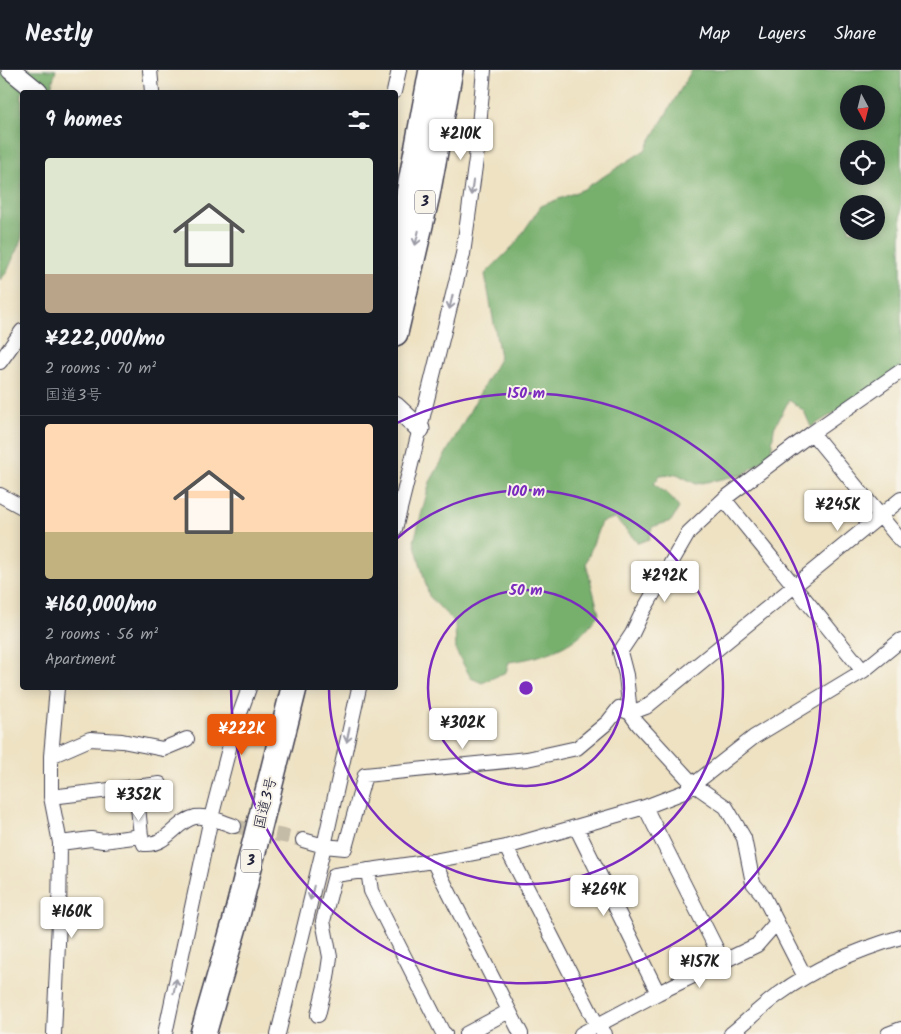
<!DOCTYPE html>
<meta charset="utf-8">
<style>
:root{--surface:#171b24;--page:#20242c;--text:#f1f3f6;--muted:#9ea1a6;--line:#363941;--accent:#ea580c}
body{margin:0;font-family:Kalam,"Klee One",sans-serif;background:var(--page);color:var(--text);height:100vh;display:flex;flex-direction:column;font-size:19px;white-space:nowrap}
*{box-sizing:border-box;margin:0}
p{font-size:16px;color:var(--muted)}
.icon{flex:none;width:28px;height:28px;fill:none;stroke:currentColor;stroke-width:2;stroke-linecap:round;stroke-linejoin:round}
.map{position:relative;flex:1;overflow:hidden}
.panel{position:absolute;left:20px;top:20px;width:378px;height:600px;display:flex;flex-direction:column;background:var(--surface);border-radius:5px;box-shadow:0 2px 12px #0003}
.panel>*{flex:none}
.needle{width:32px;rotate:173deg}
.fabs{position:absolute;left:840px;top:15px;display:grid;gap:10px}
.fabs a{display:grid;place-items:center;width:45px;height:45px;border-radius:50%;background:var(--surface);box-shadow:0 2px 12px #0003;font-size:25px}
.price{position:absolute;translate:-50% -42px;padding:0 11px;border-radius:5px;background:#fff;color:#222;font-size:16px;line-height:32px;filter:drop-shadow(0 1px 2px #0008)}
.price::after{content:'';position:absolute;left:50%;top:30px;width:15px;height:11px;margin-left:-8px;background:inherit;clip-path:polygon(0 0,100% 0,50% 100%)}
.price.current{background:var(--accent);color:#fff}
ul{padding:0;list-style:none}
li{display:grid;align-content:center;gap:10px;height:265px;padding:0 25px}
li+li{border-top:1px solid var(--line)}
li span{display:grid;place-items:center;height:155px;border-radius:5px;color:#555}
li>.icon{margin-inline-start:auto}
span .icon{width:90px;height:90px;fill:#fffc;stroke-width:1}
li b{font-size:21px}
h2{display:flex;justify-content:space-between;align-items:center;height:60px;padding:0 25px;font-size:21px}
header{display:flex;align-items:center;gap:30px;box-sizing:border-box;height:70px;padding:0 25px;background:var(--surface);border-bottom:1px solid var(--line)}
header strong{font-size:24px}
nav{display:flex;gap:28px;margin-inline-start:auto;font-size:18px}
.map>svg:first-child{display:block}
</style>
<header>
<strong>Nestly</strong>
<nav><a>Map</a><a>Layers</a><a>Share</a></nav>
</header>
<div class="map">
<svg width="901" height="964" viewBox="0 0 901 964">
<rect width="100%" height="100%" fill="#f7f3e8"/>
<filter id="ink" filterUnits="userSpaceOnUse"><feTurbulence type="fractalNoise" baseFrequency=".02" numOctaves="2"/><feDisplacementMap in="SourceGraphic" scale="10" xChannelSelector="R" yChannelSelector="G"/><feConvolveMatrix kernelMatrix="1 2 1 2 8 2 1 2 1" color-interpolation-filters="sRGB"/></filter>
<filter id="wash" filterUnits="userSpaceOnUse"><feTurbulence type="fractalNoise" baseFrequency=".0096" numOctaves="4" result="noise"/><feDisplacementMap in="SourceGraphic" scale="20" xChannelSelector="R" yChannelSelector="G"/><feGaussianBlur stdDeviation="1.12" result="paint"/><feColorMatrix in="noise" values="0 0 0 0 0 0 0 0 0 0 0 0 0 0 0 0 0 1.4 0 .05"/><feComposite in="paint" operator="in"/></filter>
<g filter="url(#wash)">
<rect width="100%" height="100%" fill="#eee2c3"/>
<path fill="#77af6d" stroke="#4c6854" fill-rule="evenodd" d="M0 0H56L50 22H22V168L7 202 0 210Z
M692 0H901V302L811 357 804 341 789 330 774 358 771 384 743 405 696 414 677 404 660 405 654 414 669 425 679 438 671 451 652 457 649 469 638 473 615 448 601 452 586 493 599 544C593 551 586 561 578 567 560 582 532 589 509 592L506 602 482 613 471 608 456 581 455 553 429 526 414 471 430 412 500 287 485 204 515 174 541 136 584 119 645 80ZM849 24H876V51H849ZM849 79H876V106H849ZM849 134H876V161H849Z"/>
</g>
<g filter="url(#ink)">
<g fill="none" stroke-linecap="round" stroke-linejoin="round">
<path stroke="#c5bca8" stroke-width="14" stroke-dasharray="14 7" stroke-linecap="butt" d="M234 756 303 770"/>
<defs>
<path id="street" d="M150 0 152 22
M394 22 399 0
M0 292 22 261
M812 363 901 471
M0 425 22 437
M724 429 863 601
M395 459 463 184 476 89 484 0
M51 686 90 669 122 671 163 679 187 669
M136 717 141 766
M51 727 160 714
M645 737 723 892
M576 757 658 923
M303 770 324 776 345 778 365 705 527 689 577 678 608 652 619 638 630 643 646 637 901 429
M60 773 91 769 103 771 141 766 144 774C167 776 176 751 195 747 208 745 222 752 234 756
M506 777 597 955 605 964
M433 791 521 964
M368 800 371 821 443 963 445 964
M805 907 763 825 753 813 744 768 726 737 693 714 638 654 630 643 626 605 620 582 632 564 642 543 689 462 724 429 812 363 901 301
M318 945 327 908 330 887 323 851 335 805 433 791 506 777 645 737 684 722 754 667 863 601 901 570
M54 964 59 851 60 773 51 727V686L57 618
M165 964 211 748 233 663 249 618
M278 964 324 776 359 618
M466 964 509 941
M581 964 658 923 757 875 777 852
M731 964C747 951 762 936 779 924 816 897 857 880 901 867
M888 964 901 959"/>
<path id="secondary" d="M11 0 38 22
M395 336 420 359"/>
<path id="highway" d="M395 185 408 129 432 0
M395 263 427 125 450 0
M203 964 235 853 294 618"/>
</defs>
<use href="#street" stroke="#413f4f" stroke-width="16"/>
<use href="#secondary" stroke="#413f4f" stroke-width="21"/>
<use href="#highway" stroke="#413f4f" stroke-width="28"/>
<use href="#street" stroke="#fff" stroke-width="14"/>
<use href="#secondary" stroke="#fff" stroke-width="19"/>
<use href="#highway" stroke="#fff" stroke-width="25"/>
</g>
<defs><path id="oneway-shaft" d="M-6 0H5M1.5-3L5.5 0L1.5 3" fill="none" stroke-width="1.6" stroke-linecap="round" stroke-linejoin="round" transform="scale(1.25)"/></defs>
<g stroke="#9c9ca7">
<use href="#oneway-shaft" transform="translate(472 118) rotate(98)"/>
<use href="#oneway-shaft" transform="translate(417 168) rotate(103)"/>
<use href="#oneway-shaft" transform="translate(451 232) rotate(103)"/>
<use href="#oneway-shaft" transform="translate(348 665) rotate(102)"/>
<use href="#oneway-shaft" transform="translate(312 823) rotate(104)"/>
<use href="#oneway-shaft" transform="translate(175 916) rotate(-78)"/>
</g>
</g>
<g fill="none" stroke="#7b2cbf" stroke-width="2.5">
<circle cx="526" cy="618" r="98"/>
<path d="M395 470A197 197 0 1 1 329 618"/>
<path d="M397 353A295 295 0 1 1 231 618"/>
</g>
<g text-anchor="middle" dominant-baseline="central" stroke-width="4" stroke-linejoin="round" paint-order="stroke">
<g fill="#f7f3e8" stroke="#62616f" stroke-width="1">
<rect x="415" y="120.5" width="20" height="23" rx="4"/>
<rect x="241" y="779.5" width="20" height="23" rx="4"/>
</g>
<g font-size="14" font-weight="bold" fill="#22223b">
<text x="425" y="132">3</text>
<text x="251" y="791">3</text>
</g>
<g font-size="15" fill="#22223b" stroke="#f7f3e8">
<text transform="translate(266 733) rotate(-76)">国道3号</text>
</g>
</g>
<circle cx="526" cy="618" r="8" fill="#7b2cbf" stroke="#f7f3e8" stroke-width="2.5"/>
<g font-size="15" text-anchor="middle" font-weight="bold" fill="#7b2cbf" stroke="#f7f3e8" stroke-width="4" stroke-linejoin="round" paint-order="stroke">
<text x="526" y="328">150 m</text>
<text x="526" y="426">100 m</text>
<text x="526" y="525">50 m</text>
</g>
</svg>
<div class="fabs">
<a><svg class="needle" viewBox="-14 -14 28 28"><path d="M0-13l5 13h-10z" fill="#e53935"/><path d="M0 13l5-13h-10z" fill="#9ea1a6"/></svg></a>
<a><svg class="icon" aria-label="locate" viewBox="0 0 24 24"><circle cx="12" cy="12" r="6"/><path d="M12 2v4M12 18v4M2 12h4M18 12h4"/></svg></a>
<a><svg class="icon" aria-label="layers" viewBox="0 0 24 24"><path d="M12 4l9 5-9 5-9-5zM3 14l9 5 9-5"/></svg></a>
</div>
<b class="price" style="left:461px;top:91px">¥210K</b>
<b class="price" style="left:838px;top:462px">¥245K</b>
<b class="price" style="left:665px;top:533px">¥292K</b>
<b class="price" style="left:463px;top:680px">¥302K</b>
<b class="price current" style="left:242px;top:686px">¥222K</b>
<b class="price" style="left:139px;top:752px">¥352K</b>
<b class="price" style="left:604px;top:847px">¥269K</b>
<b class="price" style="left:72px;top:869px">¥160K</b>
<b class="price" style="left:700px;top:919px">¥157K</b>
<section class="panel">
<h2>9 homes<svg class="icon" aria-label="filters" viewBox="0 0 24 24"><path d="M4 7h16M4 17h16"/><circle cx="9" cy="7" r="2"/><circle cx="15" cy="17" r="2"/></svg></h2>
<ul>
<li><span style="background:linear-gradient(#dfe7d0 75%,#b9a48a 0)"><svg class="icon" aria-label="home" viewBox="0 0 24 24"><path d="M3 11l9-7 9 7M6 9v11h12V9"/></svg></span><div><b>¥222,000/mo</b><p>2 rooms · 70 m²</p><p>国道3号</p></div></li>
<li><span style="background:linear-gradient(#ffd9b3 70%,#c2b280 0)"><svg class="icon" aria-label="home" viewBox="0 0 24 24"><path d="M3 11l9-7 9 7M6 9v11h12V9"/></svg></span><div><b>¥160,000/mo</b><p>2 rooms · 56 m²</p><p>Apartment</p></div></li>
</ul>
</section>
</div>
